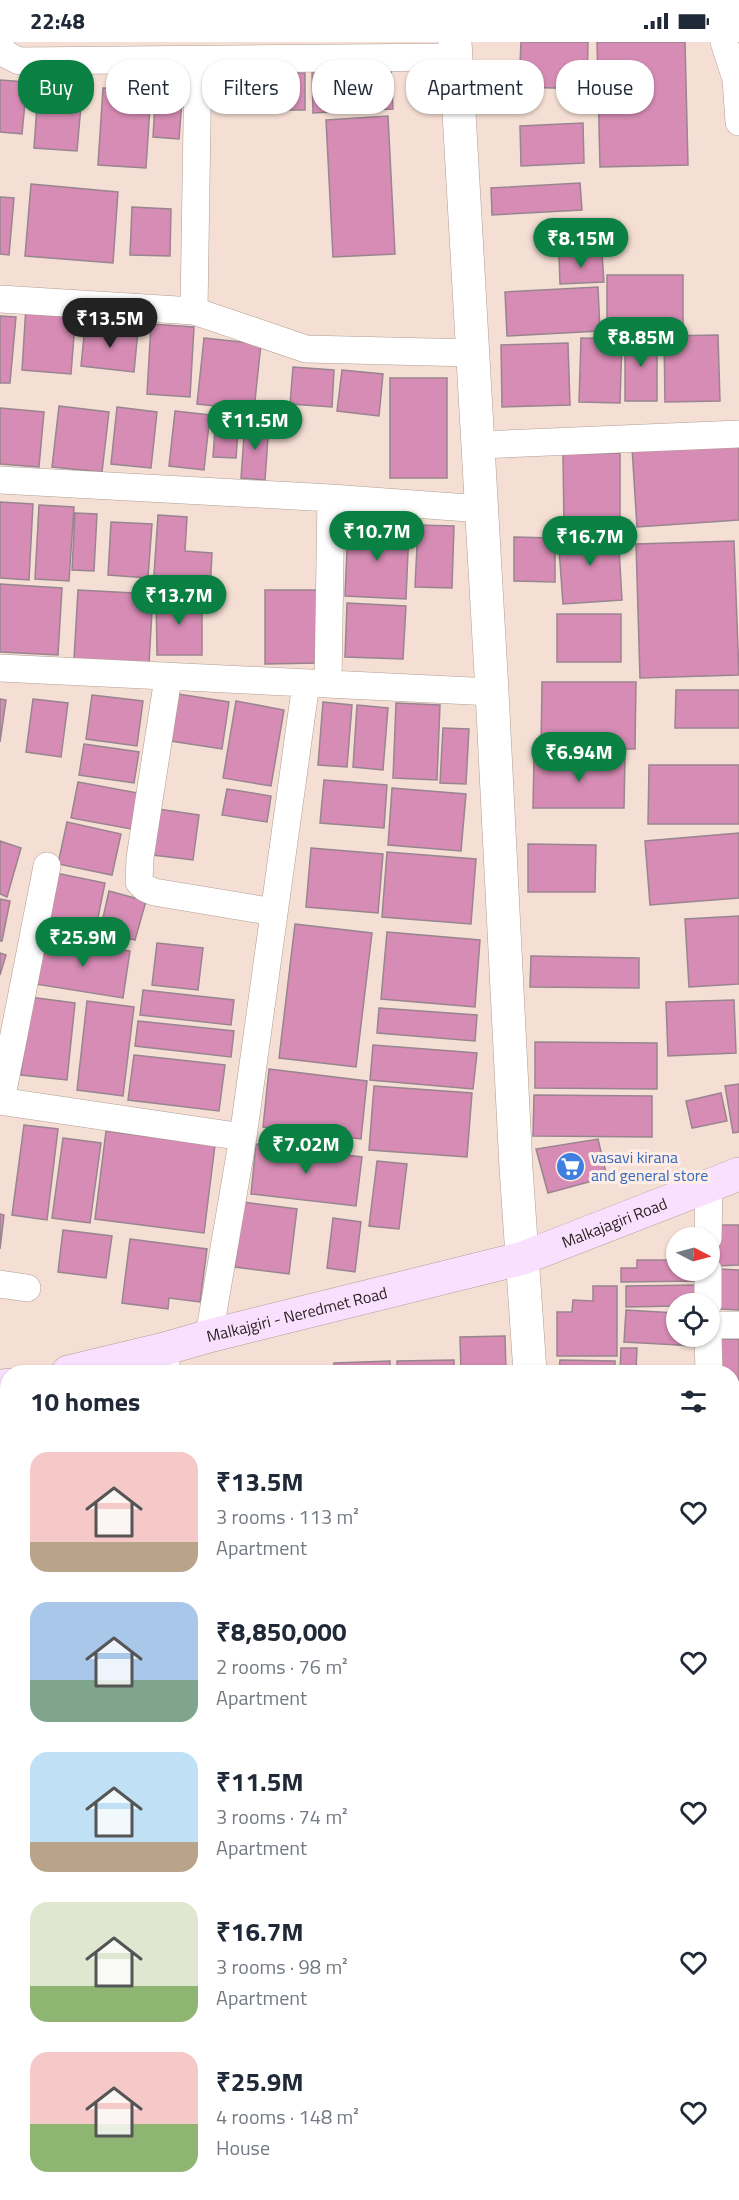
<!DOCTYPE html>
<meta charset="utf-8">
<style>
:root{--surface:#fff;--page:#f2f2f3;--text:#1f2937;--muted:#747a83;--accent:#0b8043}
body{margin:0;font-family:"Titillium Web",sans-serif;background:var(--page);color:var(--text);height:100vh;display:flex;flex-direction:column;font-size:22px;white-space:nowrap}
*{box-sizing:border-box;margin:0}
p{font-size:20px;color:var(--muted)}
.icon{flex:none;width:33px;height:33px;fill:none;stroke:currentColor;stroke-width:2;stroke-linecap:round;stroke-linejoin:round}
.map{position:relative;flex:1;overflow:hidden}
.sheet{position:absolute;left:0px;top:1323px;width:740px;height:836px;display:flex;flex-direction:column;background:var(--surface);border-radius:24px 24px 0 0;box-shadow:0 2px 4px #0004}
.sheet>*{flex:none}
.hud{position:absolute;left:18px;top:18px;width:704px;height:54px;display:flex;gap:12px}
.needle{width:39px;rotate:96deg}
.fabs{position:absolute;left:666px;top:1185px;display:grid;gap:12px}
.fabs a{display:grid;place-items:center;width:54px;height:54px;border-radius:50%;background:var(--surface);box-shadow:0 2px 4px #0004;font-size:30px}
.price{position:absolute;translate:-50% -51px;padding:0 14px;border-radius:21px;background:var(--accent);color:#fff;font-size:20px;line-height:39px;filter:drop-shadow(0 2px 3px #0008)}
.price::after{content:'';position:absolute;left:50%;top:36px;width:18px;height:14px;margin-left:-9px;background:inherit;clip-path:polygon(0 0,100% 0,50% 100%)}
.price.current{background:#222;color:#fff}
ul{padding:0;list-style:none}
li{display:flex;align-items:center;gap:18px;height:150px;padding:0 30px}
li span{display:grid;place-items:center;flex:none;width:168px;height:120px;border-radius:18px;color:#555}
li>.icon{margin-inline-start:auto}
span .icon{width:72px;height:72px;fill:#fffc;stroke-width:1}
li b{font-size:26px}
h2{display:flex;justify-content:space-between;align-items:center;height:72px;padding:0 30px;font-size:26px}
.pill{padding:0 21px;border-radius:24px;background:var(--surface);box-shadow:0 2px 4px #0004;font-size:21px;line-height:54px}
.pill.current{background:var(--accent);color:#fff}
.status{display:flex;justify-content:space-between;align-items:center;height:42px;padding:0 30px;background:var(--surface);direction:ltr}
.status svg{height:16px;fill:currentColor}
.map>svg:first-child{display:block}
</style>
<div class="status"><b>22:48</b><svg viewBox="0 0 49 12"><path d="M0 12V9h3v3zM5 12V6h3v6zM10 12V3h3v9zM15 12V0h3v12zM26 1h20v11H26zM47 4h2v5h-2z"/></svg></div>
<div class="map">
<svg width="739" height="2158" viewBox="0 0 739 2158">
<rect width="100%" height="100%" fill="#f5dfd4"/>
<path fill="#d68cb4" stroke="#98858f" stroke-width="1.5" d="M521 0H588L587 47 519 45Z
M597 0H685L688 123 600 125Z
M391 25 393 67 313 71 312 28Z
M224 31H305V68H224Z
M0 38 27 40 22 92 0 90Z
M156 44 183 46 179 97 153 95Z
M103 46 151 49 146 126 98 123Z
M38 49 82 52 77 109 34 106Z
M388 74 395 212 333 215 326 78Z
M583 81 584 121 521 124 520 84Z
M580 141 582 168 492 173 491 146Z
M31 142 118 150 113 221 25 214Z
M0 155 14 156 9 213 0 212Z
M132 165 171 167 170 214 130 213Z
M602 211 604 240 560 242 559 213Z
M607 233H683V286L607 287Z
M598 245 600 289 507 294 505 250Z
M26 264 76 269 71 332 22 328Z
M0 274 16 275 10 341H0Z
M151 282 194 285 190 355 147 352Z
M85 284 138 289 134 330 81 324Z
M625 292H657V359H625Z
M718 293 720 359 665 360 664 294Z
M204 296 261 302 254 368 197 362Z
M581 296 622 297 620 361 579 360Z
M568 301 570 363 502 365 501 303Z
M293 325 334 328 332 365 290 362Z
M342 328 383 332 379 374 337 369Z
M390 336H447V436H390Z
M59 364 109 370 102 430 52 425Z
M117 365 157 370 151 426 111 422Z
M0 366 44 370 39 425 0 422Z
M175 369 210 373 204 428 169 424Z
M216 374 239 376 236 416 213 415Z
M245 380 269 382 265 438 241 436Z
M739 398V478L637 485 632 406Z
M620 411V487L564 488 563 412Z
M0 460 33 462 29 538 0 536Z
M39 463 74 465 69 539 35 537Z
M75 471 97 472 94 529 72 528Z
M158 473 187 475 185 509 212 511 210 550 153 547Z
M111 480 152 482 148 536 108 533Z
M348 483 409 486 406 557 345 554Z
M418 483 454 484 452 546 415 545Z
M618 489 622 558 563 562 558 493Z
M514 495 555 496V540L514 539Z
M734 499 739 633 640 636 636 502Z
M0 542 62 546 58 613 0 610Z
M78 548 153 552 149 622 74 617Z
M265 548H319L320 621 265 622Z
M156 555H202V613H157Z
M347 561 406 564 403 617 345 615Z
M557 572H621V620H557Z
M542 640H636L635 707 541 706Z
M676 648H739V686H675Z
M178 652 229 660 222 707 171 699Z
M92 653 143 659 137 704 86 697Z
M0 657 6 658 0 700Z
M33 657 68 661 61 715 26 710Z
M236 659 284 668 271 744 223 736Z
M323 660 352 663 347 725 318 723Z
M396 661 440 663 437 738 393 736Z
M357 663 388 666 383 728 353 725Z
M443 686 469 687 466 742 440 741Z
M84 702 139 710 134 741 79 733Z
M534 715 625 716 624 766H533Z
M649 723H739V782H648Z
M324 738 387 743 384 786 320 781Z
M78 740 138 751 131 787 71 776Z
M392 746 466 752 461 809 388 803Z
M227 747 271 754 267 780 222 773Z
M158 767 199 773 193 818 153 813Z
M67 780 121 792 112 833 58 822Z
M739 791V856L650 863 645 799Z
M0 799 21 806 7 855 0 852Z
M528 802 596 803 595 850H528Z
M311 806 383 812 378 871 306 865Z
M387 810 476 817 471 882 382 875Z
M51 830 105 841 95 890 41 879Z
M109 849 146 859 135 898 100 889Z
M0 857 10 859 2 899H0Z
M739 874V942L689 945 685 877Z
M295 882 372 891 356 1025 279 1016Z
M387 890 480 898 475 965 381 957Z
M43 895 130 909 123 956 35 942Z
M157 901 203 906 198 948 152 943Z
M0 911 6 913 0 933Z
M531 914 639 916V946L530 945Z
M143 948 234 958 231 983 140 973Z
M29 955 75 961 67 1038 21 1033Z
M734 958 736 1011 668 1014 666 960Z
M87 959 134 965 123 1054 77 1048Z
M379 966 477 973 475 999 377 991Z
M138 979 234 989 231 1015 135 1004Z
M535 1000 657 1001V1047L535 1046Z
M373 1003 477 1011 473 1047 370 1038Z
M134 1013 225 1023 219 1069 128 1058Z
M269 1027 367 1039 361 1097 263 1085Z
M739 1042V1090L733 1091 725 1044Z
M374 1044 472 1051 467 1115 369 1108Z
M721 1051 727 1079 692 1086 686 1059Z
M534 1053 652 1054V1095L533 1094Z
M24 1083 58 1087 47 1178 12 1173Z
M106 1089 215 1103 204 1191 95 1177Z
M63 1096 101 1101 90 1181 52 1176Z
M598 1097 607 1135 548 1151 536 1107Z
M256 1102 362 1115 356 1164 251 1152Z
M377 1119 407 1122 399 1187 369 1184Z
M243 1160 297 1167 289 1232 235 1225Z
M0 1172 4 1173 0 1207Z
M333 1176 361 1180 355 1230 327 1226Z
M717 1183H739V1223L717 1224Z
M63 1188 112 1194 106 1236 58 1230Z
M130 1197 207 1207 200 1260 169 1256 168 1267 122 1261Z
M670 1205H676V1228H703V1239L621 1240V1226H637V1218H671Z
M719 1227 739 1228V1268L719 1267Z
M697 1243V1262H676V1264L626 1265V1244Z
M593 1244H617V1314H557V1270H572L573 1258 593 1259Z
M626 1268 676 1271V1294H696V1304L624 1300Z
M505 1294 506 1330H461L460 1295Z
M721 1297H739V1349H732V1330H721Z
M621 1306H637L636 1330H620Z
M454 1318V1330H397V1319Z
M560 1318 615 1319V1330H559Z
M390 1319V1330H334V1321Z
M328 1326V1330H274V1327Z
M732 1354H739V1414H732Z
M737 1580 739 1587V1626L732 1628V1582Z
M0 1716 3 1744H0Z
M739 1783V1829L732 1832V1786Z
M739 1839V1885L732 1888V1842Z
M739 1893V1927L732 1912V1896Z
M732 2049 739 2053V2150L732 2146Z
M169 2151 182 2158H165Z
M257 2151H271L285 2158H253Z
M280 2151H362L376 2158H294Z
M377 2151H404L400 2158H390Z
M413 2151H462L464 2152 461 2158H410Z
M649 2151H731L739 2156V2158H654L648 2154Z"/>
<g fill="none" stroke-linecap="round" stroke-linejoin="round">
<defs>
<path id="minor" d="M724 0 736 37 739 80
M0 6 7 13 19 19 455 15
M0 257 194 269 306 307 473 311
M194 269 198 18
M478 403 739 392
M0 438 331 456 482 467
M0 626 492 650
M168 636 140 816 139 840 145 846 154 850 274 870
M328 642 331 456
M0 1059 243 1095
M1 1059 47 824
M708 1196 709 1145
M0 1242 27 1246
M708 1262V1228
M710 1283H739
M209 1294 243 1095 306 641
M708 1294 709 1330
M164 1307 167 1330
M732 1467 739 1482
M732 1662 739 1658
M510 2151 523 2158"/>
<path id="tertiary" d="M455 0 492 650 516 1126 530 1330
M732 1989 735 1996 732 1999
M615 2158 620 2151"/>
<g id="secondary">
<path id="s1" d="M68 1330 164 1307 209 1294 523 1216 739 1132"/>
<path d="M0 1345 8 1343"/>
</g>
</defs>
<use href="#minor" stroke="#b19d93" stroke-width="28"/>
<use href="#tertiary" stroke="#b19d93" stroke-width="34"/>
<use href="#secondary" stroke="#b19d93" stroke-width="34"/>
<use href="#minor" stroke="#fff" stroke-width="27"/>
<use href="#tertiary" stroke="#fff" stroke-width="33"/>
<use href="#secondary" stroke="#fae0ff" stroke-width="33"/>
<defs>
<path id="rail" d="M732 1701 739 1696
M732 1734 739 1730
M0 2116 8 2112
M0 2145 8 2141"/>
</defs>
<use href="#rail" stroke="#8d7e77" stroke-width="7"/>
<use href="#rail" stroke="#ffede5" stroke-width="4.5" stroke-dasharray="14" stroke-linecap="butt"/>
</g>
<defs>
<symbol id="supermarket-disc" viewBox="-11 -11 22 22"><circle r="9.5" fill="#3f7fe0" stroke="#ffede5"/><path d="M-6-5.5h2.5l.6 2H6L4.5 2H-2.5L-4.4-4H-6ZM-1.5 3.2a1.3 1.3 0 1 0 .1 0ZM3 3.2a1.3 1.3 0 1 0 .1 0Z" fill="#fff"/></symbol>
</defs>
<g fill-rule="evenodd">
<use href="#supermarket-disc" x="554" y="1108" width="33" height="33"/>
</g>
<g text-anchor="middle" dominant-baseline="central" stroke-width="6" stroke-linejoin="round" paint-order="stroke">
<g font-size="16" fill="#366cbe" stroke="#ffede5" text-anchor="start">
<text x="591" y="1115">vasavi kirana<tspan x="591" dy="18">and general store</tspan></text>
</g>
<g font-size="16" fill="#2b231f" stroke="#ffede5">
<text stroke="none"><textPath href="#s1" startOffset="567">Malkajagiri Road</textPath></text>
<text stroke="none"><textPath href="#s1" startOffset="236">Malkajgiri - Neredmet Road</textPath></text>
</g>
</g>
</svg>
<div class="fabs">
<a><svg class="needle" viewBox="-14 -14 28 28"><path d="M0-13l5 13h-10z" fill="#e53935"/><path d="M0 13l5-13h-10z" fill="#747a83"/></svg></a>
<a><svg class="icon" aria-label="locate" viewBox="0 0 24 24"><circle cx="12" cy="12" r="6"/><path d="M12 2v4M12 18v4M2 12h4M18 12h4"/></svg></a>
</div>
<b class="price" style="left:581px;top:227px">₹8.15M</b>
<b class="price current" style="left:110px;top:307px">₹13.5M</b>
<b class="price" style="left:641px;top:326px">₹8.85M</b>
<b class="price" style="left:255px;top:409px">₹11.5M</b>
<b class="price" style="left:377px;top:520px">₹10.7M</b>
<b class="price" style="left:590px;top:525px">₹16.7M</b>
<b class="price" style="left:179px;top:584px">₹13.7M</b>
<b class="price" style="left:579px;top:741px">₹6.94M</b>
<b class="price" style="left:83px;top:926px">₹25.9M</b>
<b class="price" style="left:306px;top:1133px">₹7.02M</b>
<div class="hud">
<a class="pill current">Buy</a>
<a class="pill">Rent</a>
<a class="pill">Filters</a>
<a class="pill">New</a>
<a class="pill">Apartment</a>
<a class="pill">House</a>
</div>
<section class="sheet">
<h2>10 homes<svg class="icon" aria-label="filters" viewBox="0 0 24 24"><path d="M4 7h16M4 17h16"/><circle cx="9" cy="7" r="2"/><circle cx="15" cy="17" r="2"/></svg></h2>
<ul>
<li><span style="background:linear-gradient(#f6c9c9 75%,#b9a48a 0)"><svg class="icon" aria-label="home" viewBox="0 0 24 24"><path d="M3 11l9-7 9 7M6 9v11h12V9"/></svg></span><div><b>₹13.5M</b><p>3 rooms · 113 m²</p><p>Apartment</p></div><svg class="icon" aria-label="heart" viewBox="0 0 24 24"><path d="M12 20l-8-8c-3-5 5-10 8-4 3-6 11-1 8 4z"/></svg></li>
<li><span style="background:linear-gradient(#a9c7e8 65%,#7fa58c 0)"><svg class="icon" aria-label="home" viewBox="0 0 24 24"><path d="M3 11l9-7 9 7M6 9v11h12V9"/></svg></span><div><b>₹8,850,000</b><p>2 rooms · 76 m²</p><p>Apartment</p></div><svg class="icon" aria-label="heart" viewBox="0 0 24 24"><path d="M12 20l-8-8c-3-5 5-10 8-4 3-6 11-1 8 4z"/></svg></li>
<li><span style="background:linear-gradient(#bfe0f5 75%,#b9a48a 0)"><svg class="icon" aria-label="home" viewBox="0 0 24 24"><path d="M3 11l9-7 9 7M6 9v11h12V9"/></svg></span><div><b>₹11.5M</b><p>3 rooms · 74 m²</p><p>Apartment</p></div><svg class="icon" aria-label="heart" viewBox="0 0 24 24"><path d="M12 20l-8-8c-3-5 5-10 8-4 3-6 11-1 8 4z"/></svg></li>
<li><span style="background:linear-gradient(#dfe7d0 70%,#8fb573 0)"><svg class="icon" aria-label="home" viewBox="0 0 24 24"><path d="M3 11l9-7 9 7M6 9v11h12V9"/></svg></span><div><b>₹16.7M</b><p>3 rooms · 98 m²</p><p>Apartment</p></div><svg class="icon" aria-label="heart" viewBox="0 0 24 24"><path d="M12 20l-8-8c-3-5 5-10 8-4 3-6 11-1 8 4z"/></svg></li>
<li><span style="background:linear-gradient(#f6c9c9 60%,#8fb573 0)"><svg class="icon" aria-label="home" viewBox="0 0 24 24"><path d="M3 11l9-7 9 7M6 9v11h12V9"/></svg></span><div><b>₹25.9M</b><p>4 rooms · 148 m²</p><p>House</p></div><svg class="icon" aria-label="heart" viewBox="0 0 24 24"><path d="M12 20l-8-8c-3-5 5-10 8-4 3-6 11-1 8 4z"/></svg></li>
</ul>
</section>
</div>
